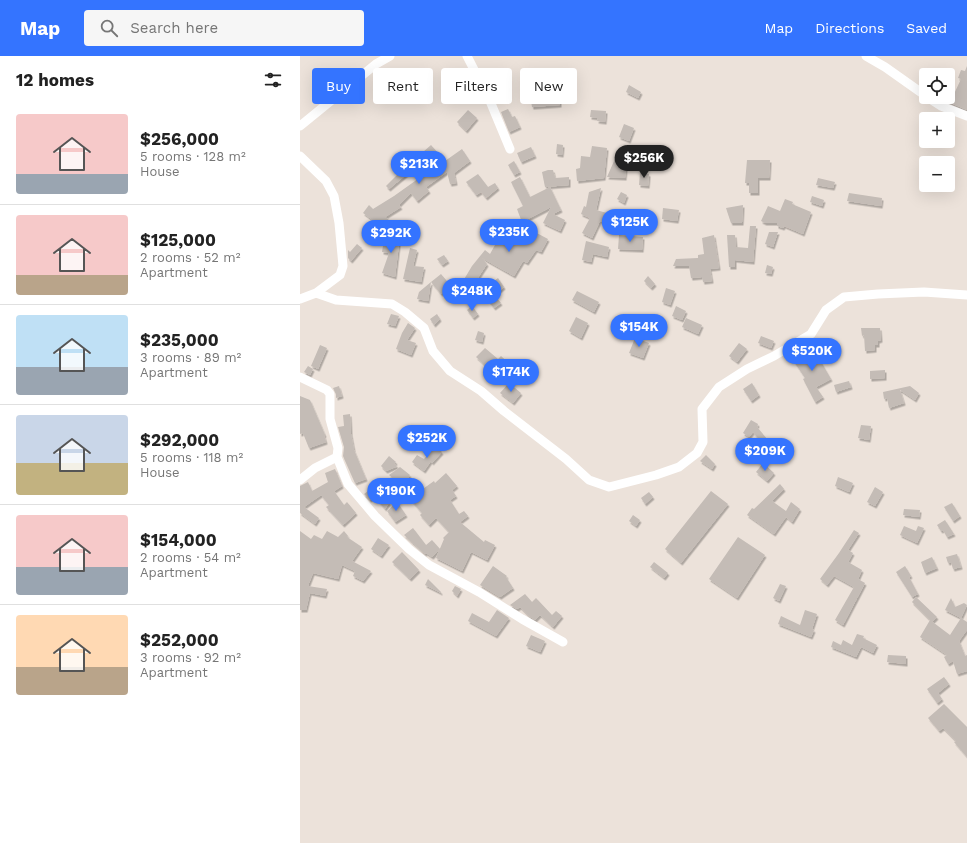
<!DOCTYPE html>
<meta charset="utf-8">
<style>
:root{--surface:#fff;--page:#f6f6f6;--text:#222;--muted:#767676;--line:#e0e0e0;--accent:#3474ff}
body{margin:0;font-family:"Work Sans",sans-serif;background:var(--page);color:var(--text);height:100vh;display:flex;flex-direction:column;font-size:15px;white-space:nowrap}
*{box-sizing:border-box;margin:0}
p{font-size:13px;color:var(--muted)}
.icon{flex:none;width:22px;height:22px;fill:none;stroke:currentColor;stroke-width:2;stroke-linecap:round;stroke-linejoin:round}
.map{position:relative;flex:1;overflow:hidden}
.sheet{display:flex;flex-direction:column;background:var(--surface);width:300px}
.sheet>*{flex:none}
.guide{position:absolute;left:12px;top:12px;width:380px;height:36px;display:flex;gap:8px}
.controls{position:absolute;left:619px;top:12px;display:grid;gap:8px}
.controls a{display:grid;place-items:center;width:36px;height:36px;border-radius:4px;background:var(--surface);box-shadow:0 4px 16px #0002;font-size:20px}
.price{position:absolute;translate:-50% -34px;padding:0 9px;border-radius:14px;background:var(--accent);color:#fff;font-size:13px;line-height:26px;filter:drop-shadow(0 1px 2px #0008)}
.price::after{content:'';position:absolute;left:50%;top:24px;width:12px;height:9px;margin-left:-6px;background:inherit;clip-path:polygon(0 0,100% 0,50% 100%)}
.price.active{background:#222;color:#fff}
ul{padding:0;list-style:none}
li{display:flex;align-items:center;gap:12px;height:100px;padding:0 16px}
li+li{border-top:1px solid var(--line)}
li span{display:grid;place-items:center;flex:none;width:112px;height:80px;border-radius:4px;color:#555}
li>.icon{margin-inline-start:auto}
span .icon{width:48px;height:48px;fill:#fffc;stroke-width:1}
li b{font-size:17px}
h2{display:flex;justify-content:space-between;align-items:center;height:48px;padding:0 16px;font-size:17px}
.tag{padding:0 14px;border-radius:4px;background:var(--surface);box-shadow:0 4px 16px #0002;font-size:14px;line-height:36px}
.tag.active{background:var(--accent);color:#fff}
header{display:flex;align-items:center;gap:24px;box-sizing:border-box;height:56px;padding:0 20px;background:var(--accent);color:#fff}
header strong{font-size:19px}
nav{display:flex;gap:22px;margin-inline-start:auto;font-size:14px}
.search{width:280px;height:36px;background:var(--page);display:flex;align-items:center;gap:10px;box-sizing:border-box;padding:0 14px;border-radius:4px;color:var(--muted);font-size:15px}
main{display:flex;flex:1;min-height:0}
.map>svg:first-child{display:block}
</style>
<header>
<strong>Map</strong>
<div class="search"><svg class="icon" aria-label="search" viewBox="0 0 24 24"><circle cx="10" cy="10" r="6"/><path d="M15 15l6 6"/></svg>Search here</div>
<nav><a>Map</a><a>Directions</a><a>Saved</a></nav>
</header>
<main>
<section class="sheet">
<h2>12 homes<svg class="icon" aria-label="filters" viewBox="0 0 24 24"><path d="M4 7h16M4 17h16"/><circle cx="9" cy="7" r="2"/><circle cx="15" cy="17" r="2"/></svg></h2>
<ul>
<li><span style="background:linear-gradient(#f6c9c9 75%,#9aa5b1 0)"><svg class="icon" aria-label="home" viewBox="0 0 24 24"><path d="M3 11l9-7 9 7M6 9v11h12V9"/></svg></span><div><b>$256,000</b><p>5 rooms · 128 m²</p><p>House</p></div></li>
<li><span style="background:linear-gradient(#f6c9c9 75%,#b9a48a 0)"><svg class="icon" aria-label="home" viewBox="0 0 24 24"><path d="M3 11l9-7 9 7M6 9v11h12V9"/></svg></span><div><b>$125,000</b><p>2 rooms · 52 m²</p><p>Apartment</p></div></li>
<li><span style="background:linear-gradient(#bfe0f5 65%,#9aa5b1 0)"><svg class="icon" aria-label="home" viewBox="0 0 24 24"><path d="M3 11l9-7 9 7M6 9v11h12V9"/></svg></span><div><b>$235,000</b><p>3 rooms · 89 m²</p><p>Apartment</p></div></li>
<li><span style="background:linear-gradient(#c9d6e8 60%,#c2b280 0)"><svg class="icon" aria-label="home" viewBox="0 0 24 24"><path d="M3 11l9-7 9 7M6 9v11h12V9"/></svg></span><div><b>$292,000</b><p>5 rooms · 118 m²</p><p>House</p></div></li>
<li><span style="background:linear-gradient(#f6c9c9 65%,#9aa5b1 0)"><svg class="icon" aria-label="home" viewBox="0 0 24 24"><path d="M3 11l9-7 9 7M6 9v11h12V9"/></svg></span><div><b>$154,000</b><p>2 rooms · 54 m²</p><p>Apartment</p></div></li>
<li><span style="background:linear-gradient(#ffd9b3 65%,#b9a48a 0)"><svg class="icon" aria-label="home" viewBox="0 0 24 24"><path d="M3 11l9-7 9 7M6 9v11h12V9"/></svg></span><div><b>$252,000</b><p>3 rooms · 92 m²</p><p>Apartment</p></div></li>
</ul>
</section>
<div class="map">
<svg width="667" height="787" viewBox="0 0 667 787">
<defs>
<filter id="shadow"><feDropShadow dx="1.5" dy="2.5" stdDeviation="0" flood-color="#0004"/></filter>
</defs>
<rect width="100%" height="100%" fill="#ece2da"/>
<path fill="#c4bcb6" filter="url(#shadow)" d="M667 10V54L639 42 648 41V36L654 38 661 23 658 22 661 14 665 15Z
M329 29 341 36 338 42 326 36Z
M260 42V49L232 51 231 45Z
M208 53 212 61 215 60 220 71 209 76 201 56Z
M168 54 177 62 166 75 157 66Z
M291 54 306 55 305 66 297 65 298 62 290 61Z
M324 68 334 72 329 85 319 81Z
M257 88 263 89 262 99 256 98Z
M131 89 145 105 162 93 170 105 154 117 156 127 150 128 147 116 126 131 129 135 117 145 111 137 99 149 101 151 85 161 93 167 88 175 63 157 69 149 73 153 94 140 136 110 123 96Z
M292 90 307 92 304 122 277 125 276 113 280 112 281 100 290 101Z
M231 91 235 100 221 106 217 97Z
M318 96 327 99 325 122 307 121Z
M447 104H470L469 122H458V137H449V127H445Z
M214 105 220 116 214 119 208 109Z
M102 114 107 118 89 133 86 130Z
M248 114H253L255 122 269 121V129L245 131 242 116Z
M340 116 349 118 348 130 339 129Z
M178 118 188 131 195 127 198 132 186 142 181 136 176 139 166 126Z
M220 121 230 141 250 131 261 154 253 158 265 164 260 175 243 167 251 151 222 166 217 153 223 150 211 126Z
M518 122 535 126 533 132 516 129Z
M301 132 296 154 307 157 306 167 300 165 292 182 282 177 290 162 281 158 284 150 286 151 289 136Z
M321 136 327 139 324 147 317 143Z
M549 137 582 142 581 150 547 145Z
M512 140 524 144 522 150 510 146Z
M485 143 493 146 492 148 511 156 503 178 484 170 483 172 477 170V167H465L461 165 468 150 480 155Z
M443 149 442 167H431L426 152Z
M363 152 379 154 377 165 362 163Z
M226 169 231 174 248 183 241 196 236 194 227 207 223 205 214 220 182 202 187 208 172 231 163 225 172 210 185 194 190 198 205 171 216 177Z
M450 170H456L453 206 435 204V211H429L427 179H435L436 191 448 192Z
M469 176H478L473 191 465 188Z
M85 177 100 180 95 221 82 217 89 197 82 196Z
M319 179 343 181 342 194 318 193Z
M414 179 419 212 410 213 412 225 403 226 402 221 391 222 389 210H373L376 203 398 202V199L404 198 402 182Z
M286 185 309 191 307 201 293 198 291 206 282 204Z
M57 188 62 192 51 205 48 202V194L50 196Z
M110 192 117 194 113 210 124 211 121 226 103 223Z
M144 199 148 205 142 209 137 203Z
M467 209 473 211 471 218 465 217Z
M141 218 151 230 141 238 131 226Z
M348 220 355 228 351 232 344 225Z
M198 222 204 231 194 239 201 247 194 252 181 235Z
M131 226 128 245 117 243 119 236Z
M366 232 375 235 370 249 362 246Z
M277 235 299 246 294 256 272 244Z
M172 250 178 258 173 262 167 254Z
M376 250 386 255 382 264 372 260Z
M91 258 99 260 95 270 87 268Z
M137 258 140 263 134 269 130 263Z
M356 260 362 262 358 271 352 269Z
M276 261 288 267 281 282 269 275Z
M386 262 402 269 398 278 382 271Z
M108 267 115 272 107 284 116 287 111 299 96 293 102 277Z
M561 272H580L581 284 578 285V289H575V294L565 295 564 279 562 280Z
M178 275 184 277 182 286 175 284Z
M461 280 474 285 471 292 458 287Z
M335 282 349 287 343 302 329 297Z
M439 287 447 293 437 306 429 300Z
M20 289 27 292 18 313 11 310Z
M185 292 198 303 201 300 212 310 204 319 190 307 187 311 176 301Z
M513 292 531 323 516 331 523 341 515 346 503 323 505 322 493 304Z
M8 310 13 313 10 319 4 316Z
M585 314V322L570 323V315Z
M549 325 551 331 536 336 534 329Z
M209 327 221 337 213 347 200 337Z
M452 327 459 339 451 345 443 333Z
M39 330 42 340 36 342V338L33 332Z
M610 330 619 337 615 344 600 334 604 347 589 352 587 342 584 343 583 336Z
M0 340 10 344 25 379H24L26 386 9 392 3 377 0 378Z
M50 358 51 378 54 394 66 423 55 427 43 400 44 391 38 371 44 370 43 359Z
M451 364 458 368 457 371 473 390 468 394 453 376 449 381 443 377Z
M561 369 571 370 569 384 558 382Z
M135 390 142 396 132 407 131 405 124 415 112 406 117 399 124 403Z
M406 399 415 408 412 413 400 405Z
M89 400 96 406 94 408 98 410 86 415 81 410Z
M463 407 474 417 467 425 456 416Z
M100 411 110 419 102 430 89 419Z
M35 413 42 430 34 435 44 449 47 446 56 457 43 469 26 451 29 449 21 439 4 451 19 462 15 468 0 457V430L8 426 12 435 28 426 25 417Z
M146 417 157 430 152 434 156 440 150 444 159 458 164 455 168 460 160 466 184 486 185 484 195 489 187 504 171 496 162 515 136 502 144 483 143 482 149 476 136 462 129 469 120 459 122 457 105 437H107L115 430 120 435 134 425 135 427Z
M538 421 553 427 549 436 535 430Z
M480 428 484 433 472 445 486 455 491 446 500 453 492 466 486 461 474 478 447 459 452 452 454 453Z
M75 430 80 437 82 436 89 447 85 453 74 440 70 444 64 438Z
M575 431 583 436 575 450 567 446Z
M411 435 428 448 381 507 365 493Z
M349 436 353 441 345 448 341 442Z
M97 446 106 459 95 466 87 455Z
M652 447 660 460 653 465 644 451Z
M604 453 620 454 619 461 603 459Z
M333 459 340 464 336 470 329 465Z
M645 464 654 478 647 481 643 474 641 475 637 469Z
M604 470 616 475 618 470 624 472 617 487 600 479Z
M113 472 126 489 132 484 140 493 132 501 126 497 125 498 104 479Z
M554 474 559 477 548 494 553 497 548 506 562 514 558 523 565 527 543 569 535 564 554 531 534 520 527 529 520 523 539 497Z
M0 475 11 483 14 479 22 483 27 475 38 481 44 475 48 480 47 481 62 491 52 505 71 515 63 525 53 520 55 515 42 509 38 523 13 517 8 530 27 533 25 540 10 537 6 554H0Z
M438 481 465 499 437 542 409 523Z
M78 482 89 489 81 500 71 493Z
M102 496 119 514 110 523 92 506Z
M657 498 661 511 653 513 651 506 648 507 646 501Z
M632 501 637 512 625 517 621 506Z
M354 506 368 517 364 522 350 511Z
M193 510 207 520 206 521 213 532 200 541 180 529Z
M605 510 611 520 609 521 618 538 612 541 596 516Z
M128 523 141 536V537L125 529Z
M480 528 486 530 479 545 473 542Z
M155 530 161 533 157 540 152 535Z
M225 538 232 546 236 542 252 559 256 555 262 560 253 571 240 559 235 564 229 560 220 551 217 553 210 549Z
M616 541 637 561 632 566 612 546Z
M651 542 655 551 664 547 667 549 661 562 667 566V574L659 585 665 600 667 599V615L657 618 653 605 648 608 644 601 647 599 620 581 630 564 650 579 661 562 645 554Z
M197 554 209 562 196 580 168 565 172 557 189 566Z
M505 554 517 558 512 573 514 574 511 581 478 568 481 560 500 569Z
M557 578 564 580 563 582 577 589 573 597 561 591 556 601 531 591 533 585 541 589 543 584 552 589Z
M231 579 245 585 240 596 226 590Z
M588 599 606 600V608L587 606Z
M644 621 649 628 638 637 642 643 637 647 627 633Z
M644 648 667 671V701L654 686 656 685 643 672 639 675 628 662Z"/>
<g fill="none" stroke-linecap="round" stroke-linejoin="round">
<path stroke="#fff" stroke-width="9" d="M167 0 190 45 210 93
M566 0 585 11 626 40
M627 41 641 50 667 60
M0 70 76 8 90 0
M0 100 26 125 34 140 39 167 43 210 40 219 16 237 0 243
M16 237 36 244 92 248 105 256 124 272 133 295 150 315 181 335 204 355 266 403 289 424 309 431 356 419 379 411 397 397 403 386 402 353 419 331 447 313 474 300 511 278 526 254 544 241 578 238 624 236 667 239
M0 321 27 334 30 338V363L38 392 37 401 48 428 75 460 109 493 129 509 179 536 222 563 263 586
M0 424 15 412 37 401"/>
</g>
</svg>
<div class="controls">
<a><svg class="icon" aria-label="locate" viewBox="0 0 24 24"><circle cx="12" cy="12" r="6"/><path d="M12 2v4M12 18v4M2 12h4M18 12h4"/></svg></a>
<a>+</a>
<a>−</a>
</div>
<b class="price active" style="left:344px;top:123px">$256K</b>
<b class="price" style="left:119px;top:129px">$213K</b>
<b class="price" style="left:330px;top:187px">$125K</b>
<b class="price" style="left:209px;top:197px">$235K</b>
<b class="price" style="left:91px;top:198px">$292K</b>
<b class="price" style="left:172px;top:256px">$248K</b>
<b class="price" style="left:339px;top:292px">$154K</b>
<b class="price" style="left:512px;top:316px">$520K</b>
<b class="price" style="left:211px;top:337px">$174K</b>
<b class="price" style="left:127px;top:403px">$252K</b>
<b class="price" style="left:465px;top:416px">$209K</b>
<b class="price" style="left:96px;top:456px">$190K</b>
<div class="guide">
<a class="tag active">Buy</a>
<a class="tag">Rent</a>
<a class="tag">Filters</a>
<a class="tag">New</a>
</div>
</div>
</main>
